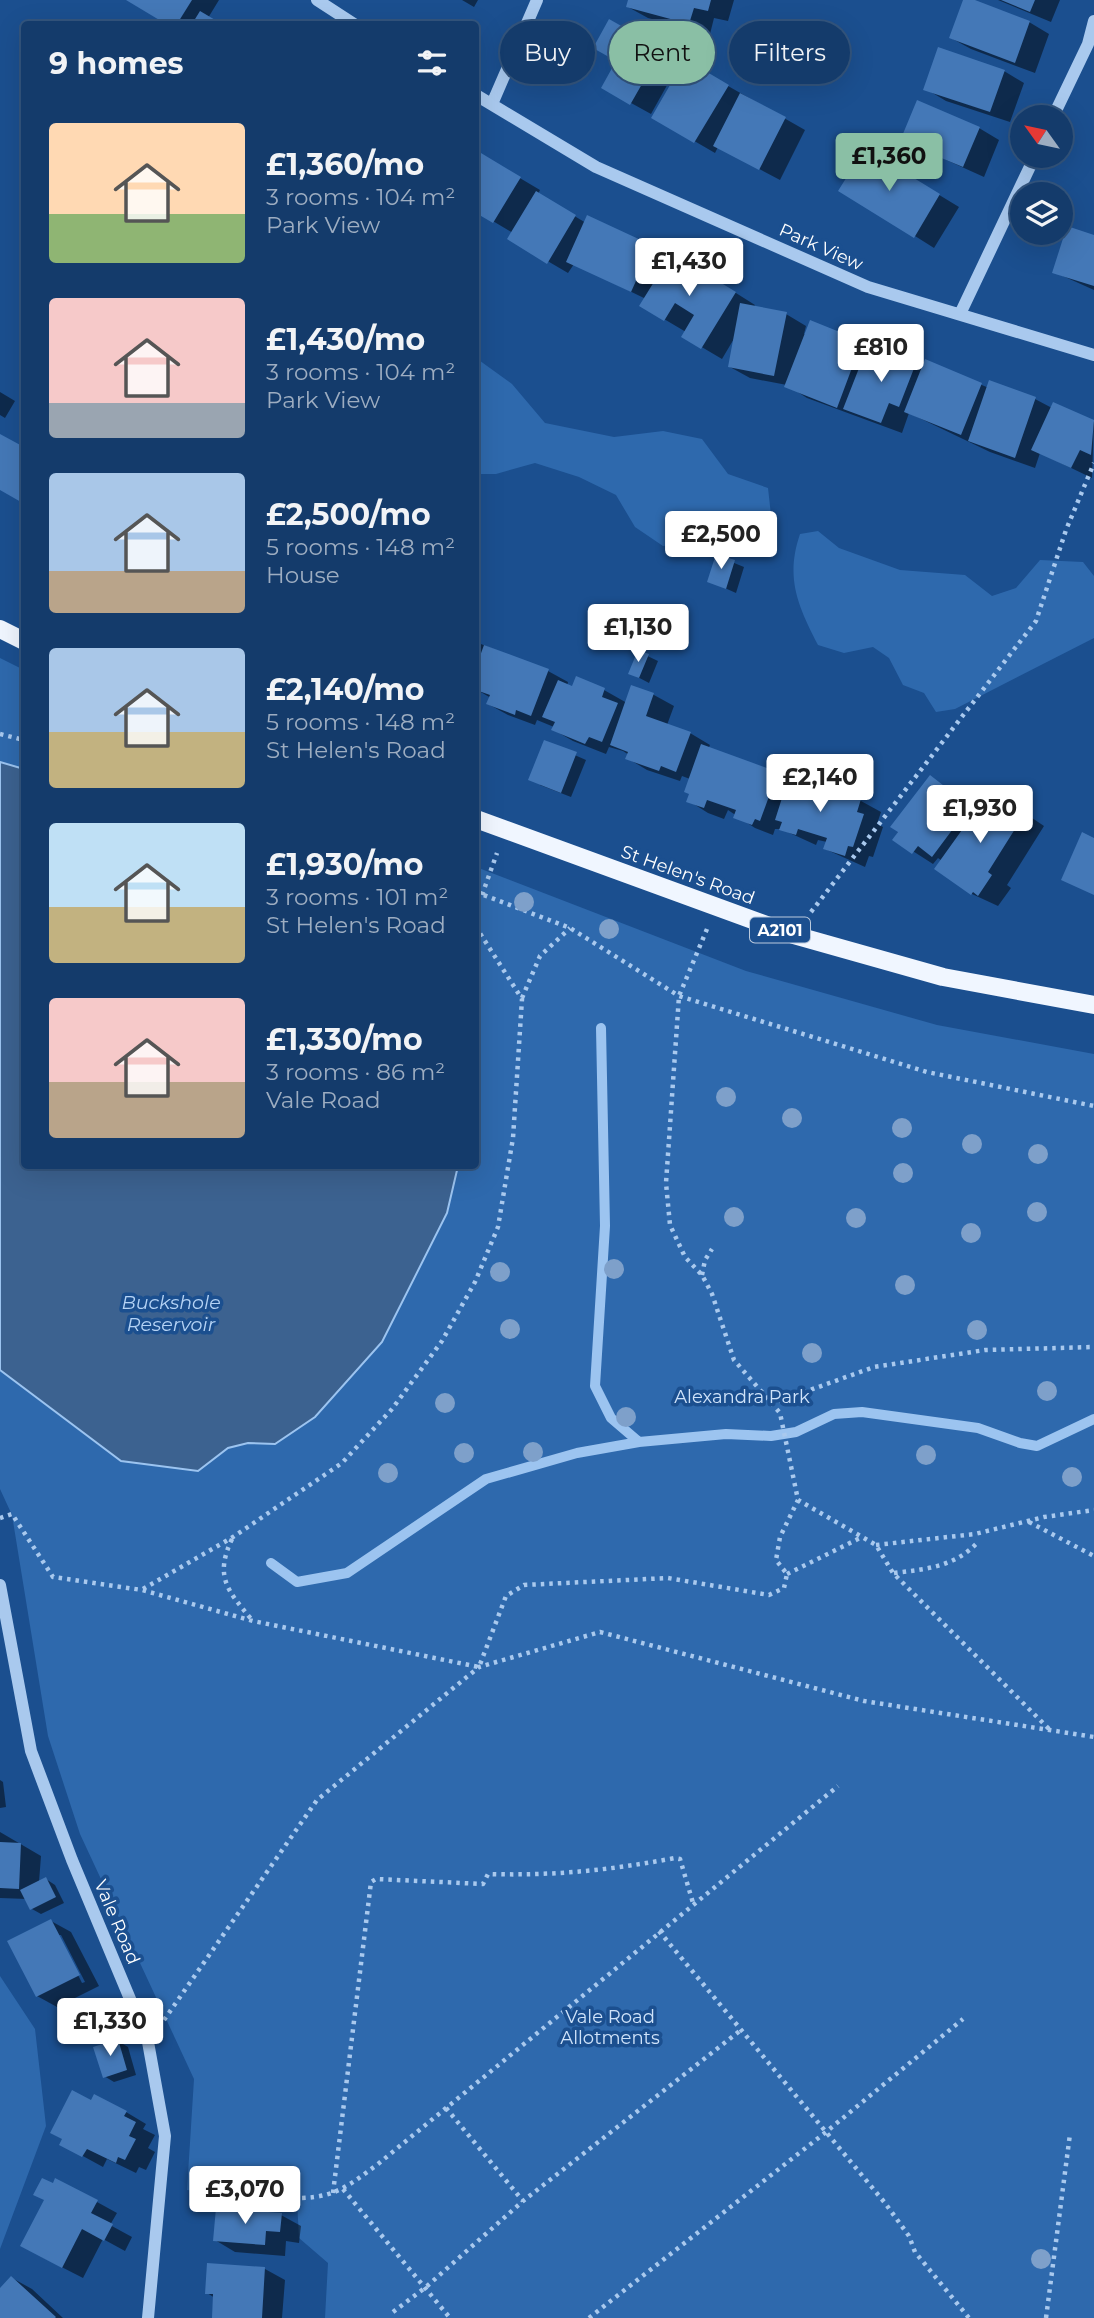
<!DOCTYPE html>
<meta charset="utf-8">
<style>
:root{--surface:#143b6b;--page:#214673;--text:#f1f3f6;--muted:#9dadc1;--line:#33557e;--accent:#8abfa5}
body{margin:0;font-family:Montserrat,sans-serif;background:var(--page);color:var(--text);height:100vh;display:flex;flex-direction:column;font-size:26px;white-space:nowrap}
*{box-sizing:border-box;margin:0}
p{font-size:23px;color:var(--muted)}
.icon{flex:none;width:38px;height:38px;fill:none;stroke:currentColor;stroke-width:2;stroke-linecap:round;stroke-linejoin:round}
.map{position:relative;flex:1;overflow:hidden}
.drawer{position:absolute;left:21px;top:21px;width:458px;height:1148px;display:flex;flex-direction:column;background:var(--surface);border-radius:7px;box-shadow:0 7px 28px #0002,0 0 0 2px var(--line)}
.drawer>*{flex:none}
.banner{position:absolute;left:500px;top:21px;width:488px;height:63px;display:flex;gap:14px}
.needle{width:46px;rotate:303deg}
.controls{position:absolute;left:1010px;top:105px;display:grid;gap:14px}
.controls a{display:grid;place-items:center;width:63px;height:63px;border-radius:50%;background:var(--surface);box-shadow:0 7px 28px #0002,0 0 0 2px var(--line);font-size:35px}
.price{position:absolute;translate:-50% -60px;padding:0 16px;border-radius:7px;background:#fff;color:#222;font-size:23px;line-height:46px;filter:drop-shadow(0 2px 4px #0008)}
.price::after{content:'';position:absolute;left:50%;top:42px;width:21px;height:16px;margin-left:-10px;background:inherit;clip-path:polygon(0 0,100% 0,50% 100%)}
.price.current{background:var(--accent);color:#111}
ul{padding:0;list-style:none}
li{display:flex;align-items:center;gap:21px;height:175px;padding:0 28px}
li span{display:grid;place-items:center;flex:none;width:196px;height:140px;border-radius:7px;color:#555}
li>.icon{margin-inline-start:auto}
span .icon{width:84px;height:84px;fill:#fffc;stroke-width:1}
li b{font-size:30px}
h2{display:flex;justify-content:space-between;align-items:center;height:84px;padding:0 28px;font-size:30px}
.chip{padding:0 24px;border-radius:32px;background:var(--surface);box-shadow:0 7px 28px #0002,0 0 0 2px var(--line);font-size:24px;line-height:63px}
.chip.current{background:var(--accent);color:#111}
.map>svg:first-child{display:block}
</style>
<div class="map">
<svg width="1094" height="2318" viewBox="0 0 1094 2318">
<rect width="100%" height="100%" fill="#1b4f8f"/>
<path fill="#2e69ad" d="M476 358 512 384 545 423 614 437 663 431 702 439 728 474 768 488 772 524 749 547 706 542 663 546 635 527 616 495 579 477 535 463 496 474H476Z
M818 531 839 548 900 570 965 575 992 596 1016 588 1040 560 1083 562 1094 576V638L955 709 936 712 924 693 903 685 889 658 873 647 844 653 818 645C798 606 785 578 800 534Z
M0 658 24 670V1166H476V867L746 971 937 1025 1094 1054V2318H325L328 2263 299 2238 297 2201 187 2190 194 2079 80 1834 48 1736 12 1515 0 1489Z
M0 1976 35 2029 46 2126 0 2249Z"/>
<path fill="#3c6290" stroke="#9cc4f0" stroke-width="2" d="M0 762 24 769V1166H458L447 1213 382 1342 315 1417 275 1444 248 1443 228 1448 198 1471 121 1461 0 1370Z"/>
<path fill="#0007" fill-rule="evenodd" d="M130 0H219L208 18 219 24H170Z
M462 0H478L474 7Z
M630 0H734L728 21 714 18 710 34 648 18 628 7Z
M965 0 1029 22 1049 34 1035 73 971 49 951 38Z
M998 0H1060L1051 22Z
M610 22 680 62 651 114 604 88 618 61Z
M686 62 805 130 780 180 718 147 715 153 653 117Z
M1004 71 1024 83 1010 122 946 101 926 89Z
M979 128 999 140 984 177 902 140Z
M476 152 540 190 538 194 586 223 588 218 693 266 755 305 753 308 786 314 806 326 804 334 861 342 881 353 926 362 989 388 991 383 1035 399 1052 408 1054 404 1094 422 1092 478 1040 453 1035 468 990 452 909 413 902 433 807 398 787 385 750 378 730 367 735 337 722 359 683 336 686 332 642 306 646 299 574 264 568 273 510 239 513 233 476 211Z
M885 162 959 207 934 248 915 236Z
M1094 236V290L1054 272Z
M0 392 15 401 5 418 0 415Z
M0 436 24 449V502L0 488Z
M717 556 744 567 736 593 709 581Z
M476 642 548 671 568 682 567 686 604 690 627 703 632 687 654 695 674 706 667 725 690 733 710 745 708 749 790 781 861 801 881 812 877 824 883 827 873 857 869 856 865 867 825 849 827 842 818 840 816 845 781 829H775L773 835 755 828 728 810 724 819 708 813 689 801 690 779 682 776 680 781 647 770 627 758 629 755 623 751 609 747 606 754 573 741 554 730V727L537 720 535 725 508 715 488 704 491 698 479 691 476 695Z
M639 652 658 661 649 683 630 673Z
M545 742 586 760 571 797 540 785Z
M930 777 982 813 996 794 1044 826 1007 885 1011 888 998 906 972 894 936 868 942 861 938 858 933 864 894 839Z
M0 1780 3 1782 6 1807 0 1808Z
M0 1832 41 1856 39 1882 46 1879 55 1885 64 1903 41 1914 32 1909 27 1899 0 1898Z
M51 1921 71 1932 99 1986 57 2007 37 1996ZM58 1935H61L85 1982 82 1983Z
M118 2041 128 2047 136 2075 114 2082 104 2076Z
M92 2102 126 2112 146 2124 143 2129 155 2135 148 2148 155 2152 146 2170 139 2167 136 2173 107 2159 103 2167 81 2155Z
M97 2202 117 2213 110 2225 132 2237 125 2251 103 2239 83 2278 42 2257Z
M281 2215 301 2226 299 2243 286 2241 285 2256 235 2252 215 2240Z
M265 2269 285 2280 282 2318H214L215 2298 207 2293Z
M12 2278 32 2289 63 2318H0V2291Z"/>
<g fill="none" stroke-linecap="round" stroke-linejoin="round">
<path stroke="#9cc4f0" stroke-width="10" d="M601 1028 605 1226 595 1386 611 1418 639 1442
M271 1563 297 1582 347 1573 486 1479 577 1453 639 1442 726 1434 771 1436 796 1432 834 1414 862 1412 978 1428 1020 1443 1037 1446 1094 1419"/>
</g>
<path fill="#4478b7" d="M126 0H192L177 24H166Z
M628 0H711L708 11 694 8 689 24 626 7Z
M963 0H975L1030 21 1015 63 949 38Z
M1001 0H1035L1030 12Z
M200 11 222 24H192Z
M609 19 662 49 630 105 601 88 616 61 593 48Z
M938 47 1005 70 990 112 923 90Z
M685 59 729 85 694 143 651 118Z
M740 93 786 117 759 170 713 146Z
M917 100 980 127 963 167 900 141Z
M865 148 940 194 914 238 838 191Z
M476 150 521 177 493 223 476 213Z
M536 191 576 215 547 264 507 239Z
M587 215 658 248 647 275 640 272 631 292 566 262Z
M1067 226 1094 235V286L1052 273Z
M672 253 736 292 701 349 681 337 694 315 675 303 664 321 639 306Z
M740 303 787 312 774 376 728 367Z
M810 320 862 341 837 408 784 387Z
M882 344 918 358 899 407 889 403 881 423 843 409 861 363 874 368Z
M925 359 982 383 961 435 904 412Z
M989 380 1036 397 1015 458 968 441Z
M1053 402 1094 420 1091 455 1080 450 1071 468 1031 450Z
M0 434 24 447V496L21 502 0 490Z
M716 554 735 560 726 589 707 582Z
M484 645 549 669 531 716 516 710 515 715 486 704 490 695 476 690V667Z
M638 650 649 654 639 678 628 674Z
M576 676 605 688 602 697 618 703 602 742 589 737 585 744 551 730 555 722 542 717 558 680 572 686Z
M631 685 654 693 646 716 691 732 676 772 661 766 659 771 625 759 628 752 610 745Z
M544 740 577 752 561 793 528 780Z
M701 744 778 772 760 821 755 819 752 825 733 818 736 810 707 800 704 808 686 802 689 794 684 792Z
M930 775 970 806 932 857 918 846 912 854 892 840 898 832 890 827Z
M789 776 861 799 857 812 864 814 853 847 848 846 845 856 823 849 827 838 798 829 796 835 779 830 782 822 775 820Z
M995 792 1025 813 988 872 992 875 978 896 973 892 971 895 934 869 977 809 981 811Z
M1082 832 1094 838V895L1061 880Z
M0 1842 21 1843 19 1889 0 1888Z
M46 1877 56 1897 30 1910 20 1890Z
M51 1919 80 1975 36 1997 7 1941Z
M118 2039 127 2070 103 2078 93 2047Z
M72 2090 91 2100 94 2094 127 2111 124 2116 136 2122 129 2136 136 2139 125 2160 118 2157 116 2163 87 2149 82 2157 59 2145 62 2139 50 2133Z
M42 2178 53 2183 55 2178 98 2200 91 2213 113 2224 104 2241 82 2229 62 2268 20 2246 44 2200 33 2195Z
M216 2208 282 2213 280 2232 266 2231 265 2245 213 2241Z
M207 2263 265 2267 262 2318H212L213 2294H205Z
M11 2276 56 2317 55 2318H0V2288Z"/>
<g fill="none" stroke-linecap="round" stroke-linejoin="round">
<path stroke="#a9c9ee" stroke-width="4.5" stroke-dasharray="3.5 5" stroke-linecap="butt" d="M0 734 24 740
M476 892 570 928 679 996 927 1072 1094 1106
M482 895 497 853
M811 912 1036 621 1066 530 1094 463
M707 929 679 996 666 1183 670 1225 685 1257 702 1275 712 1294 734 1360 780 1413 798 1500 876 1545 893 1573 1052 1732
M522 998 540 956 570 928
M702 1275 705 1260 712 1249
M771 1404 874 1367 985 1350 1094 1347
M0 1518 12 1514 53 1577 142 1590 253 1621 479 1667 506 1596 524 1585 668 1578 769 1595 784 1588 787 1574 776 1560 780 1537 798 1500
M1029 1522 1094 1556
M232 1539C214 1577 228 1591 252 1620
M876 1545 975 1534 1044 1517 1094 1510
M894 1573C927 1569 955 1567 979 1541
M787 1574 862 1537
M143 1589 233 1537 342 1463 392 1409 442 1341 475 1282 498 1227 513 1138 522 999 476 927
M659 1931 885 2203 909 2236 915 2252 969 2318
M164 2020 317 1800 479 1667 600 1632 864 1701 1094 1737
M446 2108 523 2201
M343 2189 450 2318
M333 2193 371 1882 376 1879 483 1884 488 1874C554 1876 611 1870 675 1858L680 1859 693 1903
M302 2198C336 2197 351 2184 378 2164L838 1786
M393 2312 426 2287 523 2201 741 2030
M589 2318 826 2132 963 2019
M1046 2318 1070 2134"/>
<path stroke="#a9c9ee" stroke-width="12" d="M317 0 354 24
M476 95 596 167 868 287 1094 355
M492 104 537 0
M1053 117 1088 44 1094 21
M960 314 1035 156
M0 1585 31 1751 72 1860 148 2042 165 2136 148 2318"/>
<path stroke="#f0f6ff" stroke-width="18" d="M0 629 24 641
M476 819 794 935 943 977 1094 1005"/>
</g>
<g fill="#7ea0ca">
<circle cx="524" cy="902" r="10"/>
<circle cx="609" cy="929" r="10"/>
<circle cx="726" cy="1097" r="10"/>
<circle cx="792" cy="1118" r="10"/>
<circle cx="902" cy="1128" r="10"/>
<circle cx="972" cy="1144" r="10"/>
<circle cx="1038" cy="1154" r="10"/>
<circle cx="903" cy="1173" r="10"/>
<circle cx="1037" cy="1212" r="10"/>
<circle cx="734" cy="1217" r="10"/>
<circle cx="856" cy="1218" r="10"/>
<circle cx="971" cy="1233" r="10"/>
<circle cx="614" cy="1269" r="10"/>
<circle cx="500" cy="1272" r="10"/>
<circle cx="905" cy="1285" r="10"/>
<circle cx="510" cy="1329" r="10"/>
<circle cx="977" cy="1330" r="10"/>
<circle cx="812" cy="1353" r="10"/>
<circle cx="1047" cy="1391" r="10"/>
<circle cx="445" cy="1403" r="10"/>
<circle cx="626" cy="1417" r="10"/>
<circle cx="533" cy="1452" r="10"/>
<circle cx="464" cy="1453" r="10"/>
<circle cx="926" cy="1455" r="10"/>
<circle cx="388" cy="1473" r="10"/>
<circle cx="1072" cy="1477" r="10"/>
<circle cx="1041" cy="2259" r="10"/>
</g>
<g text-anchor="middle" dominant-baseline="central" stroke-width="7" stroke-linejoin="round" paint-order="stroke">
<rect fill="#1b4f8f" stroke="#bbcadd" stroke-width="2" x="750" y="917.5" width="60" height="25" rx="5"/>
<g font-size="16" font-weight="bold" fill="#fff">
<text x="780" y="930">A2101</text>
</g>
<g font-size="18" fill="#fff" stroke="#1b4f8f">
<text transform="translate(821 247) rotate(24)">Park View</text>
<text transform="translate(688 875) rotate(20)">St Helen's Road</text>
<text transform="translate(117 1922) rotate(67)">Vale Road</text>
</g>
<g font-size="18" fill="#cfe3fa" stroke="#1b4f8f">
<text x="742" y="1397">Alexandra Park</text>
<text x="610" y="2017">Vale Road<tspan x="610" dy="21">Allotments</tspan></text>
</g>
<g font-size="19" font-style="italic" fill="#b5d3f5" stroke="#1b4f8f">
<text x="171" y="1302">Buckshole<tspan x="171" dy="22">Reservoir</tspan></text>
</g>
</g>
</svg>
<div class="controls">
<a><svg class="needle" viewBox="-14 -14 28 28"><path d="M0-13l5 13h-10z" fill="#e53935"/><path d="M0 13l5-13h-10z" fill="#9dadc1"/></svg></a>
<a><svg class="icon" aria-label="layers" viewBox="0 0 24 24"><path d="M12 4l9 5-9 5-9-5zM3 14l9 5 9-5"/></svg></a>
</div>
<b class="price current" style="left:889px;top:193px">£1,360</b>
<b class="price" style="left:689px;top:298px">£1,430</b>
<b class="price" style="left:881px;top:384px">£810</b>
<b class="price" style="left:721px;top:571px">£2,500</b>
<b class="price" style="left:638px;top:664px">£1,130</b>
<b class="price" style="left:820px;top:814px">£2,140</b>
<b class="price" style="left:980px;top:845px">£1,930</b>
<b class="price" style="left:110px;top:2058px">£1,330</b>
<b class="price" style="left:245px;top:2226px">£3,070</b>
<div class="banner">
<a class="chip">Buy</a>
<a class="chip current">Rent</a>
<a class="chip">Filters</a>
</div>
<section class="drawer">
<h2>9 homes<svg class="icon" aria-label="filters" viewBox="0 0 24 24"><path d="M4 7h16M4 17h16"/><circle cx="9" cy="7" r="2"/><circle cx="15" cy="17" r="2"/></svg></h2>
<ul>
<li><span style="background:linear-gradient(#ffd9b3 65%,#8fb573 0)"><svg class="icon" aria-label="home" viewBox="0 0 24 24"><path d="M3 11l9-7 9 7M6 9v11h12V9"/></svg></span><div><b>£1,360/mo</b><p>3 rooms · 104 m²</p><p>Park View</p></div></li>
<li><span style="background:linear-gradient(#f6c9c9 75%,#9aa5b1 0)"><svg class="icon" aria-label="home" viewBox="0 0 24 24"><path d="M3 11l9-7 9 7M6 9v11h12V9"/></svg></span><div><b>£1,430/mo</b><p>3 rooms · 104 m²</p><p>Park View</p></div></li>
<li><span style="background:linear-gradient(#a9c7e8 70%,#b9a48a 0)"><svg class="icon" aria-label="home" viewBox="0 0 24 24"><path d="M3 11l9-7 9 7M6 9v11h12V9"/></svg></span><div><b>£2,500/mo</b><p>5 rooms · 148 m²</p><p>House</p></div></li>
<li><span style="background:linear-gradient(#a9c7e8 60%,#c2b280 0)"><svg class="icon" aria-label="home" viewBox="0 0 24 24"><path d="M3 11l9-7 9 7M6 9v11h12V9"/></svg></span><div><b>£2,140/mo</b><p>5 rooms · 148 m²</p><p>St Helen's Road</p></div></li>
<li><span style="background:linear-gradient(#bfe0f5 60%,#c2b280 0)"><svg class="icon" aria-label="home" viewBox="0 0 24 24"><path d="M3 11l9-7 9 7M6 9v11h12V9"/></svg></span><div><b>£1,930/mo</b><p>3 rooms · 101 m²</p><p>St Helen's Road</p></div></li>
<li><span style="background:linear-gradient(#f6c9c9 60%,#b9a48a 0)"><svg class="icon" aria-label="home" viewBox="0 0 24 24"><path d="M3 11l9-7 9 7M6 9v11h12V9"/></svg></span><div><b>£1,330/mo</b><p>3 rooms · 86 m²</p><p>Vale Road</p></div></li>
</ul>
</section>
</div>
